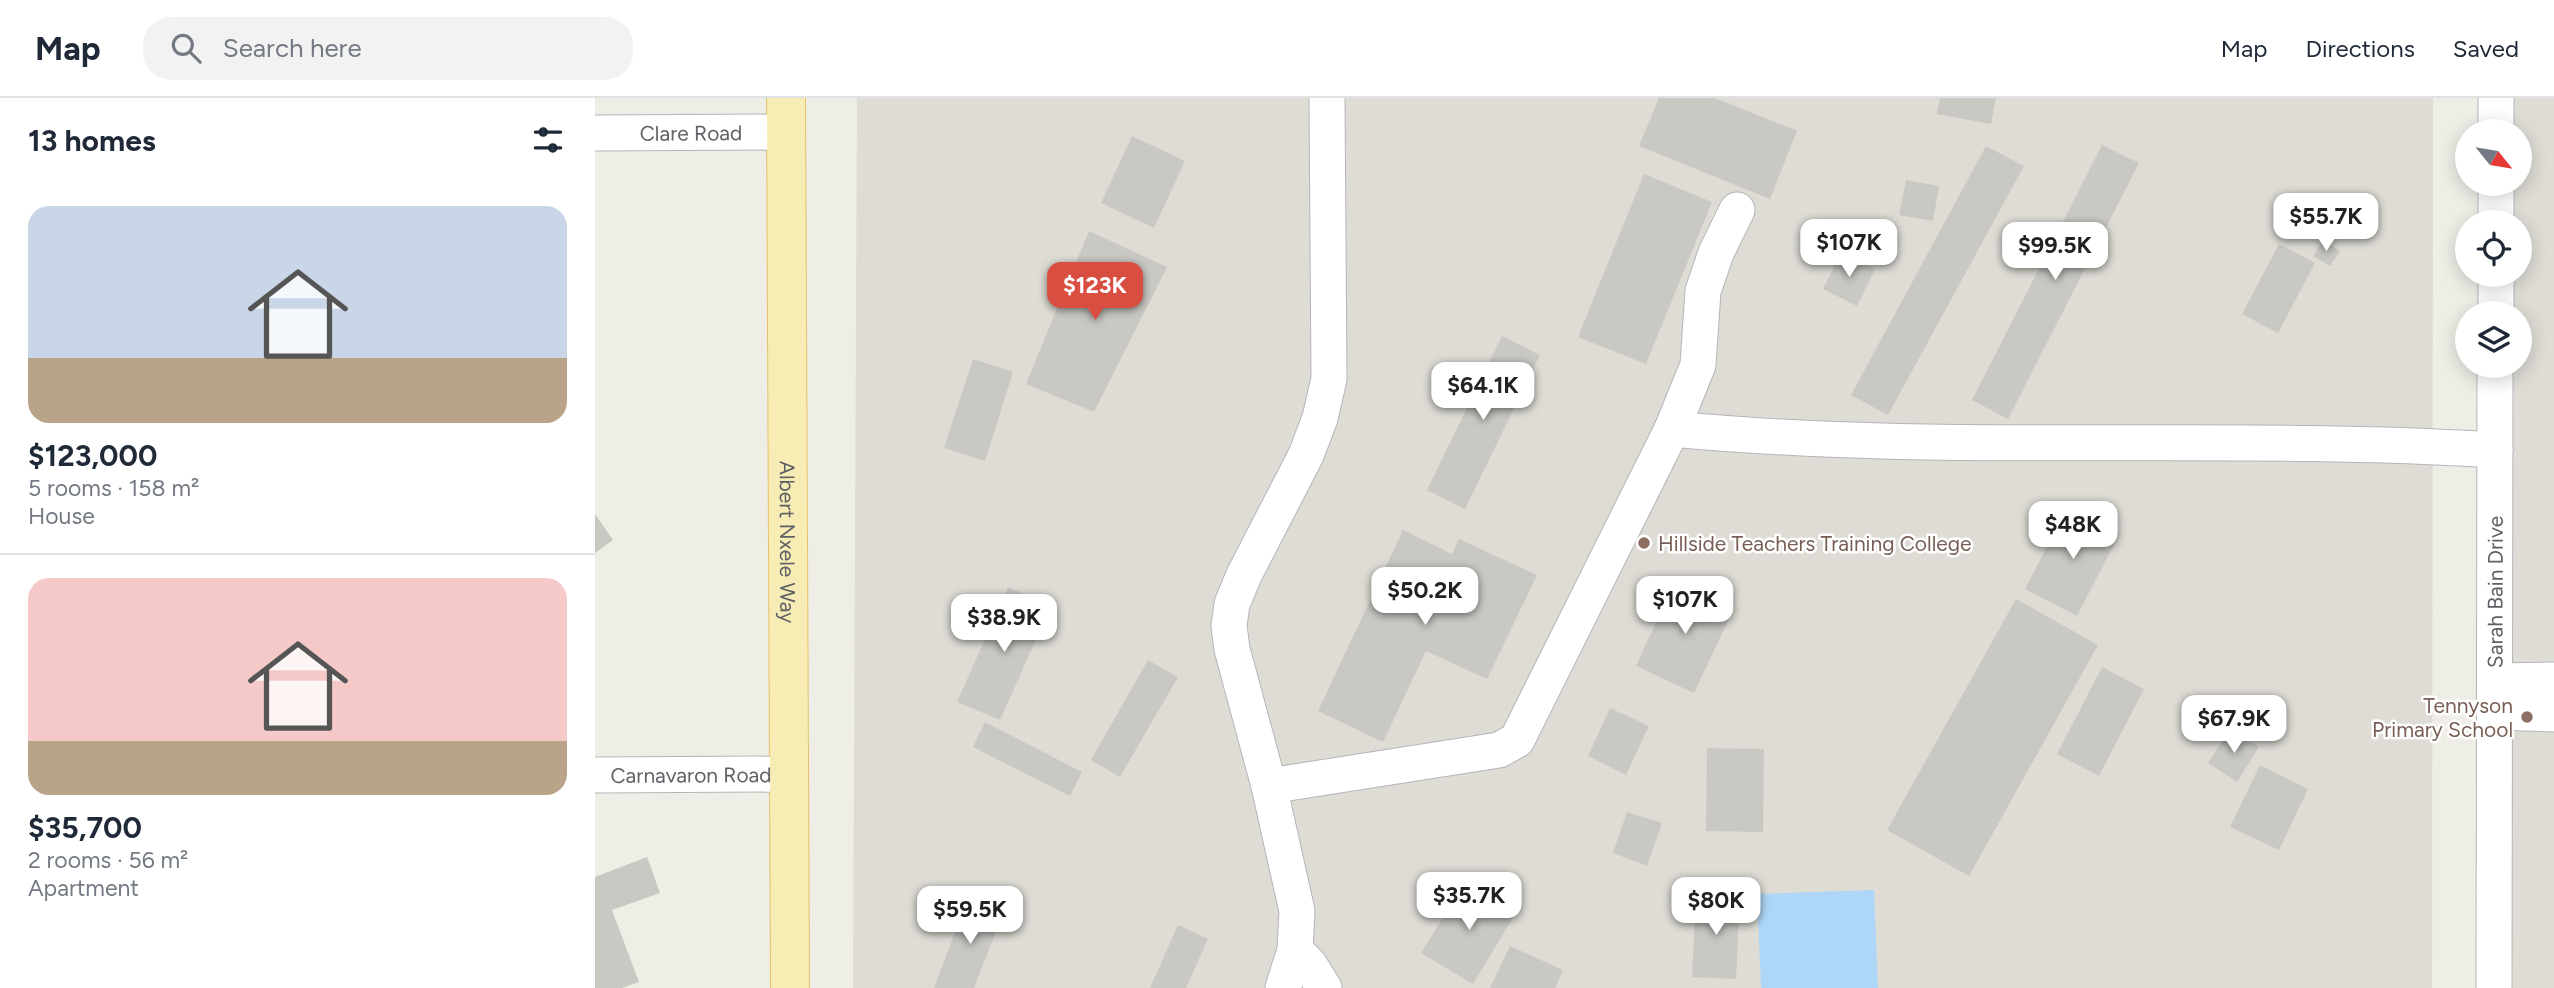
<!DOCTYPE html>
<meta charset="utf-8">
<style>
:root{--surface:#fff;--page:#f2f2f3;--text:#1f2937;--muted:#747a83;--line:#e0e1e3;--accent:#d84f42}
body{margin:0;font-family:Figtree,sans-serif;background:var(--page);color:var(--text);height:100vh;display:flex;flex-direction:column;font-size:26px;white-space:nowrap}
*{box-sizing:border-box;margin:0}
p{font-size:23px;color:var(--muted)}
.icon{flex:none;width:38px;height:38px;fill:none;stroke:currentColor;stroke-width:2;stroke-linecap:round;stroke-linejoin:round}
.map{position:relative;flex:1;overflow:hidden}
.panel{display:flex;flex-direction:column;background:var(--surface);width:595px}
.panel>*{flex:none}
.needle{width:46px;rotate:120deg}
.fabs{position:absolute;left:1860px;top:21px;display:grid;gap:14px}
.fabs a{display:grid;place-items:center;width:77px;height:77px;border-radius:50%;background:var(--surface);box-shadow:0 4px 18px #0003;font-size:35px}
.price{position:absolute;translate:-50% -60px;padding:0 16px;border-radius:14px;background:#fff;color:#222;font-size:23px;line-height:46px;filter:drop-shadow(0 2px 4px #0008)}
.price::after{content:'';position:absolute;left:50%;top:42px;width:21px;height:16px;margin-left:-10px;background:inherit;clip-path:polygon(0 0,100% 0,50% 100%)}
.price.active{background:var(--accent);color:#fff}
ul{padding:0;list-style:none}
li{display:grid;align-content:center;gap:14px;height:371px;padding:0 28px}
li+li{border-top:2px solid var(--line)}
li span{display:grid;place-items:center;height:217px;border-radius:21px;color:#555}
li>.icon{margin-inline-start:auto}
span .icon{width:126px;height:126px;fill:#fffc;stroke-width:1}
li b{font-size:30px}
h2{display:flex;justify-content:space-between;align-items:center;height:84px;padding:0 28px;font-size:30px}
header{display:flex;align-items:center;gap:42px;box-sizing:border-box;height:98px;padding:0 35px;background:var(--surface);border-bottom:2px solid var(--line)}
header strong{font-size:33px}
nav{display:flex;gap:38px;margin-inline-start:auto;font-size:24px}
.search{width:490px;height:63px;background:var(--page);display:flex;align-items:center;gap:18px;box-sizing:border-box;padding:0 24px;border-radius:28px;color:var(--muted);font-size:26px}
main{display:flex;flex:1;min-height:0}
.map>svg:first-child{display:block}
</style>
<header>
<strong>Map</strong>
<div class="search"><svg class="icon" aria-label="search" viewBox="0 0 24 24"><circle cx="10" cy="10" r="6"/><path d="M15 15l6 6"/></svg>Search here</div>
<nav><a>Map</a><a>Directions</a><a>Saved</a></nav>
</header>
<main>
<section class="panel">
<h2>13 homes<svg class="icon" aria-label="filters" viewBox="0 0 24 24"><path d="M4 7h16M4 17h16"/><circle cx="9" cy="7" r="2"/><circle cx="15" cy="17" r="2"/></svg></h2>
<ul>
<li><span style="background:linear-gradient(#c9d6e8 70%,#b9a48a 0)"><svg class="icon" aria-label="home" viewBox="0 0 24 24"><path d="M3 11l9-7 9 7M6 9v11h12V9"/></svg></span><div><b>$123,000</b><p>5 rooms · 158 m²</p><p>House</p></div></li>
<li><span style="background:linear-gradient(#f6c9c9 75%,#b9a48a 0)"><svg class="icon" aria-label="home" viewBox="0 0 24 24"><path d="M3 11l9-7 9 7M6 9v11h12V9"/></svg></span><div><b>$35,700</b><p>2 rooms · 56 m²</p><p>Apartment</p></div></li>
</ul>
</section>
<div class="map">
<svg width="1959" height="890" viewBox="0 0 1959 890">
<rect width="100%" height="100%" fill="#eeede6"/>
<path fill="#dedcd5" d="M262 0H1838L1837 890H258Z
M1907 0H1959V890H1905V268H1925V215H1906V177H1925V124H1907V86H1925V33H1907Z"/>
<path fill="#aed7f7" d="M1279 792 1283 890H1166L1162 796Z"/>
<path fill="#cac8c3" d="M1064 0H1120L1202 33 1175 101 1044 48Z
M1345 0H1401L1396 26 1342 16Z
M537 38 590 63 559 130 506 105Z
M1507 47 1544 65 1413 321 1377 302Z
M1391 48 1429 68 1293 317 1256 297Z
M1049 76 1117 104 1051 266 983 239Z
M1311 82 1344 88 1338 123 1304 117Z
M494 133 572 169 499 314 431 286Z
M1728 142 1745 153 1735 168 1718 158Z
M1684 146 1720 165 1683 235 1647 216Z
M1246 155 1280 171 1262 208 1228 191Z
M907 238 945 257 870 411 832 392Z
M378 261 418 274 390 363 349 350Z
M1473 408 1525 435 1482 518 1430 491Z
M0 416 18 442 0 455Z
M808 432 857 456 864 441 942 477 892 581 831 553 788 644 723 613Z
M1081 481 1140 508 1099 595 1041 568Z
M413 489 456 508 405 622 362 604Z
M1421 501 1503 547 1374 778 1292 732Z
M553 562 583 579 525 679 496 662Z
M1507 569 1549 591 1504 678 1462 656Z
M1015 610 1054 628 1031 677 993 658Z
M390 624 487 674 475 698 378 649Z
M1636 630 1664 649 1642 684 1613 665Z
M1112 650 1169 651 1168 734 1111 733Z
M1665 667 1713 691 1684 752 1635 729Z
M1032 714 1067 725 1052 768 1018 755Z
M52 759 65 795 17 812 44 884 27 890H0V779Z
M871 782 922 813 878 886 826 855Z
M1101 797 1145 799 1141 881 1097 879Z
M373 799 409 813 379 890H339Z
M583 827 613 841 591 890H555Z
M915 848 968 872 960 890H895Z"/>
<g fill="none" stroke-linecap="round" stroke-linejoin="round">
<defs>
<g id="minor">
<path d="M1901 33V0"/>
<path id="s1" d="M0 35 191 34"/>
<path d="M1901 124V86"/>
<path d="M1901 215V177"/>
<path d="M1077 331C1351 357 1626 335 1900 352"/>
<path d="M1900 583 1959 582"/>
<path d="M1900 614 1959 616"/>
<path id="s2" d="M0 677 193 676"/>
<path d="M674 688 904 652 922 642 1077 331 1103 267 1108 193 1121 155 1142 112"/>
<path d="M700 852 714 866 729 890"/>
<path d="M688 890 700 852 702 813 674 688 637 551 634 528 637 506 649 477 711 357 725 320 734 281 732 0"/>
<path id="s3" d="M1899 890 1900 268"/>
</g>
<g id="major">
<path id="s4" d="M191 0 195 890"/>
</g>
</defs>
<use href="#minor" stroke="#b3b6b9" stroke-width="37"/>
<use href="#major" stroke="#e4c26a" stroke-width="40"/>
<use href="#minor" stroke="#fff" stroke-width="35"/>
<use href="#major" stroke="#f7ecb3" stroke-width="38"/>
</g>
<g fill="#8d6e63" stroke="#fff" stroke-width="2.5">
<circle cx="1049" cy="445" r="7"/>
<circle cx="1932" cy="619" r="7"/>
</g>
<g text-anchor="middle" dominant-baseline="central" stroke-width="5" stroke-linejoin="round" paint-order="stroke">
<g font-size="21" fill="#5e6165" stroke="#fff">
<text stroke="none"><textPath href="#s1" startOffset="96">Clare Road</textPath></text>
<text stroke="none"><textPath href="#s4" startOffset="444">Albert Nxele Way</textPath></text>
<text stroke="none"><textPath href="#s3" startOffset="396">Sarah Bain Drive</textPath></text>
<text stroke="none"><textPath href="#s2" startOffset="96">Carnavaron Road</textPath></text>
</g>
<g font-size="21" fill="#785e54" stroke="#fff" text-anchor="start">
<text x="1063" y="445">Hillside Teachers Training College</text>
<text x="1918" y="607" text-anchor="end">Tennyson<tspan x="1918" dy="24">Primary School</tspan></text>
</g>
</g>
</svg>
<div class="fabs">
<a><svg class="needle" viewBox="-14 -14 28 28"><path d="M0-13l5 13h-10z" fill="#e53935"/><path d="M0 13l5-13h-10z" fill="#747a83"/></svg></a>
<a><svg class="icon" aria-label="locate" viewBox="0 0 24 24"><circle cx="12" cy="12" r="6"/><path d="M12 2v4M12 18v4M2 12h4M18 12h4"/></svg></a>
<a><svg class="icon" aria-label="layers" viewBox="0 0 24 24"><path d="M12 4l9 5-9 5-9-5zM3 14l9 5 9-5"/></svg></a>
</div>
<b class="price" style="left:1731px;top:155px">$55.7K</b>
<b class="price" style="left:1254px;top:181px">$107K</b>
<b class="price" style="left:1460px;top:184px">$99.5K</b>
<b class="price active" style="left:500px;top:224px">$123K</b>
<b class="price" style="left:888px;top:324px">$64.1K</b>
<b class="price" style="left:1478px;top:463px">$48K</b>
<b class="price" style="left:830px;top:529px">$50.2K</b>
<b class="price" style="left:1090px;top:538px">$107K</b>
<b class="price" style="left:409px;top:556px">$38.9K</b>
<b class="price" style="left:1639px;top:657px">$67.9K</b>
<b class="price" style="left:874px;top:834px">$35.7K</b>
<b class="price" style="left:1121px;top:839px">$80K</b>
<b class="price" style="left:375px;top:848px">$59.5K</b>
</div>
</main>
